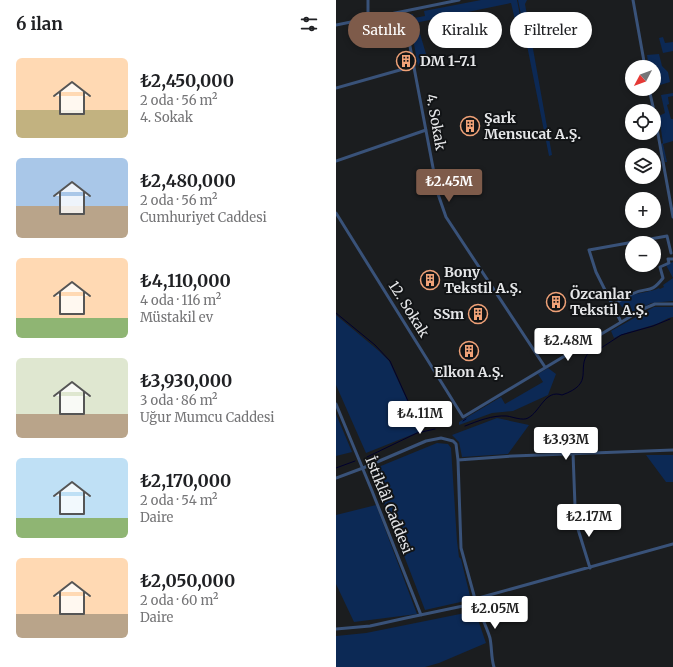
<!DOCTYPE html>
<html lang="tr">
<meta charset="utf-8">
<style>
:root{--surface:#fff;--page:#f6f6f6;--text:#202124;--muted:#757577;--accent:#7e5b4a}
body{margin:0;font-family:Merriweather,serif;background:var(--page);color:var(--text);height:100vh;display:flex;flex-direction:column;font-size:15px;white-space:nowrap}
*{box-sizing:border-box;margin:0}
p{font-size:13px;color:var(--muted)}
.icon{flex:none;width:22px;height:22px;fill:none;stroke:currentColor;stroke-width:2;stroke-linecap:round;stroke-linejoin:round}
.map{position:relative;flex:1;overflow:hidden}
.sheet{display:flex;flex-direction:column;background:var(--surface);width:336px}
.sheet>*{flex:none}
.banner{position:absolute;left:12px;top:12px;width:265px;height:36px;display:flex;gap:8px}
.needle{width:26px;rotate:229deg}
.fabs{position:absolute;left:289px;top:60px;display:grid;gap:8px}
.fabs a{display:grid;place-items:center;width:36px;height:36px;border-radius:50%;background:var(--surface);box-shadow:0 2px 6px #0003;font-size:20px}
.price{position:absolute;translate:-50% -34px;padding:0 9px;border-radius:4px;background:#fff;color:#222;font-size:13px;line-height:26px;filter:drop-shadow(0 1px 2px #0008)}
.price::after{content:'';position:absolute;left:50%;top:24px;width:12px;height:9px;margin-left:-6px;background:inherit;clip-path:polygon(0 0,100% 0,50% 100%)}
.price.active{background:var(--accent);color:#fff}
ul{padding:0;list-style:none}
li{display:flex;align-items:center;gap:12px;height:100px;padding:0 16px}
li span{display:grid;place-items:center;flex:none;width:112px;height:80px;border-radius:6px;color:#555}
li>.icon{margin-inline-start:auto}
span .icon{width:48px;height:48px;fill:#fffc;stroke-width:1}
li b{font-size:17px}
h2{display:flex;justify-content:space-between;align-items:center;height:48px;padding:0 16px;font-size:17px}
.tag{padding:0 14px;border-radius:18px;background:var(--surface);box-shadow:0 2px 6px #0003;font-size:14px;line-height:36px}
.tag.active{background:var(--accent);color:#fff}
main{display:flex;flex:1;min-height:0}
.map>svg:first-child{display:block}
</style>
<main>
<section class="sheet">
<h2>6 ilan<svg class="icon" aria-label="filters" viewBox="0 0 24 24"><path d="M4 7h16M4 17h16"/><circle cx="9" cy="7" r="2"/><circle cx="15" cy="17" r="2"/></svg></h2>
<ul>
<li><span style="background:linear-gradient(#ffd9b3 65%,#c2b280 0)"><svg class="icon" aria-label="home" viewBox="0 0 24 24"><path d="M3 11l9-7 9 7M6 9v11h12V9"/></svg></span><div><b>₺2,450,000</b><p>2 oda · 56 m²</p><p>4. Sokak</p></div></li>
<li><span style="background:linear-gradient(#a9c7e8 60%,#b9a48a 0)"><svg class="icon" aria-label="home" viewBox="0 0 24 24"><path d="M3 11l9-7 9 7M6 9v11h12V9"/></svg></span><div><b>₺2,480,000</b><p>2 oda · 56 m²</p><p>Cumhuriyet Caddesi</p></div></li>
<li><span style="background:linear-gradient(#ffd9b3 75%,#8fb573 0)"><svg class="icon" aria-label="home" viewBox="0 0 24 24"><path d="M3 11l9-7 9 7M6 9v11h12V9"/></svg></span><div><b>₺4,110,000</b><p>4 oda · 116 m²</p><p>Müstakil ev</p></div></li>
<li><span style="background:linear-gradient(#dfe7d0 70%,#b9a48a 0)"><svg class="icon" aria-label="home" viewBox="0 0 24 24"><path d="M3 11l9-7 9 7M6 9v11h12V9"/></svg></span><div><b>₺3,930,000</b><p>3 oda · 86 m²</p><p>Uğur Mumcu Caddesi</p></div></li>
<li><span style="background:linear-gradient(#bfe0f5 75%,#8fb573 0)"><svg class="icon" aria-label="home" viewBox="0 0 24 24"><path d="M3 11l9-7 9 7M6 9v11h12V9"/></svg></span><div><b>₺2,170,000</b><p>2 oda · 54 m²</p><p>Daire</p></div></li>
<li><span style="background:linear-gradient(#ffd9b3 70%,#b9a48a 0)"><svg class="icon" aria-label="home" viewBox="0 0 24 24"><path d="M3 11l9-7 9 7M6 9v11h12V9"/></svg></span><div><b>₺2,050,000</b><p>2 oda · 60 m²</p><p>Daire</p></div></li>
</ul>
</section>
<div class="map">
<svg width="337" height="667" viewBox="0 0 337 667">
<rect width="100%" height="100%" fill="#1b1d1f"/>
<path fill="#0c2955" d="M145 0H181L188 36 183 37 175 3 74 24 73 15 77 14 78 18 89 16 88 11Z
M182 0H191L189 4 216 155 213 156Z
M82 27 93 64 82 66 75 28Z
M327 37 329 43 337 42V51L327 53 323 38Z
M323 54 326 66 332 72 334 82 324 85 322 80 318 75V67H313L311 55Z
M337 93V96L332 97 333 104 331 105 335 119H337V141L327 144 331 162H329L325 144 327 143 323 116 329 113 325 95Z
M337 262V301L315 303 297 313 286 307 283 303C292 292 311 294 323 288L324 289 328 287 327 285 337 278 330 265Z
M318 307H337V317C330 318 326 322 320 324 306 329 292 331 278 338L275 331Z
M0 315 43 351 53 361 85 431 30 453 0 385Z
M212 368 220 374 212 395 177 411 156 413 123 425V422L165 397 169 404 207 382 202 374Z
M0 414 16 452 0 456Z
M161 418 193 425 172 454 126 457 123 442 116 435Z
M101 443 112 444 115 448 121 541 123 557 125 559 134 596 129 601 89 610 35 470Z
M310 455H337V482H330Z
M40 505 81 614 18 622 0 584V515Z
M139 611 150 643 103 663 89 667H0V636L30 633Z"/>
<g fill="none" stroke-linecap="round" stroke-linejoin="round">
<path stroke="#00002d" stroke-width="1" d="M0 313 39 345 54 361 86 432
M127 421 130 419
M129 426C142 421 156 415 171 416 177 417 187 421 192 418 204 412 209 389 226 395 260 383 239 369 253 352L265 348 285 335 317 326 334 319
M31 457 81 433 99 429
M0 468 19 461"/>
<path stroke="#395279" stroke-width="3" d="M32 0V18
M297 0 309 67
M63 13 69 20 102 194 110 217 209 367
M0 25 123 0
M0 88 78 66
M313 89 318 111
M318 112 337 217
M0 161 90 130
M0 213 127 417 307 309 319 304H337
M276 305C283 301 290 297 296 294 312 286 314 295 327 278L324 267 333 263 332 259H337
M285 322 260 272 253 250 331 236 335 253
M0 404 36 491 85 615
M237 453 239 506
M122 460 177 456 337 450
M0 478 27 468 90 441 105 438 117 441 120 444 122 460 125 548 139 599 127 606 70 618 34 626 0 629
M237 513 254 568
M158 667C155 658 156 648 154 638 150 625 143 612 139 599L337 544"/>
</g>
<defs>
<symbol id="building-ring" viewBox="-11 -11 22 22"><circle r="9.5" fill="#121416" stroke="#f0a278" stroke-width="1.5"/><path d="M-4-6H4V6H1V3H-1V6H-4ZM-2.5-4.3h1.7v1.8h-1.7ZM.8-4.3h1.7v1.8H.8ZM-2.5-1h1.7V.8h-1.7ZM.8-1h1.7V.8H.8Z" fill="#f0a278"/></symbol>
</defs>
<g fill-rule="evenodd">
<use href="#building-ring" x="59" y="50" width="22" height="22"/>
<use href="#building-ring" x="123" y="115" width="22" height="22"/>
<use href="#building-ring" x="83" y="269" width="22" height="22"/>
<use href="#building-ring" x="209" y="291" width="22" height="22"/>
<use href="#building-ring" x="131" y="303" width="22" height="22"/>
<use href="#building-ring" x="122" y="340" width="22" height="22"/>
</g>
<g text-anchor="middle" dominant-baseline="central" stroke-width="4" stroke-linejoin="round" paint-order="stroke">
<g font-size="14" font-weight="bold" fill="#e5e6e8" stroke="#121416" text-anchor="start">
<text x="84" y="61">DM 1-7.1</text>
<text x="148" y="118">Şark<tspan x="148" dy="16">Mensucat A.Ş.</tspan></text>
<text x="108" y="272">Bony<tspan x="108" dy="16">Tekstil A.Ş.</tspan></text>
<text x="234" y="294">Özcanlar<tspan x="234" dy="16">Tekstil A.Ş.</tspan></text>
<text x="128" y="314" text-anchor="end">SSm</text>
<text x="133" y="372" text-anchor="middle">Elkon A.Ş.</text>
</g>
<g font-size="14" fill="#e5e6e8" stroke="#121416">
<text transform="translate(100 122) rotate(80)">4. Sokak</text>
<text transform="translate(73 309) rotate(58)">12. Sokak</text>
<text transform="translate(53 505) rotate(68)">İstiklâl Caddesi</text>
</g>
</g>
</svg>
<div class="fabs">
<a><svg class="needle" viewBox="-14 -14 28 28"><path d="M0-13l5 13h-10z" fill="#e53935"/><path d="M0 13l5-13h-10z" fill="#757577"/></svg></a>
<a><svg class="icon" aria-label="locate" viewBox="0 0 24 24"><circle cx="12" cy="12" r="6"/><path d="M12 2v4M12 18v4M2 12h4M18 12h4"/></svg></a>
<a><svg class="icon" aria-label="layers" viewBox="0 0 24 24"><path d="M12 4l9 5-9 5-9-5zM3 14l9 5 9-5"/></svg></a>
<a>+</a>
<a>−</a>
</div>
<b class="price active" style="left:113px;top:203px">₺2.45M</b>
<b class="price" style="left:232px;top:362px">₺2.48M</b>
<b class="price" style="left:84px;top:435px">₺4.11M</b>
<b class="price" style="left:230px;top:461px">₺3.93M</b>
<b class="price" style="left:253px;top:538px">₺2.17M</b>
<b class="price" style="left:159px;top:630px">₺2.05M</b>
<div class="banner">
<a class="tag active">Satılık</a>
<a class="tag">Kiralık</a>
<a class="tag">Filtreler</a>
</div>
</div>
</main>
